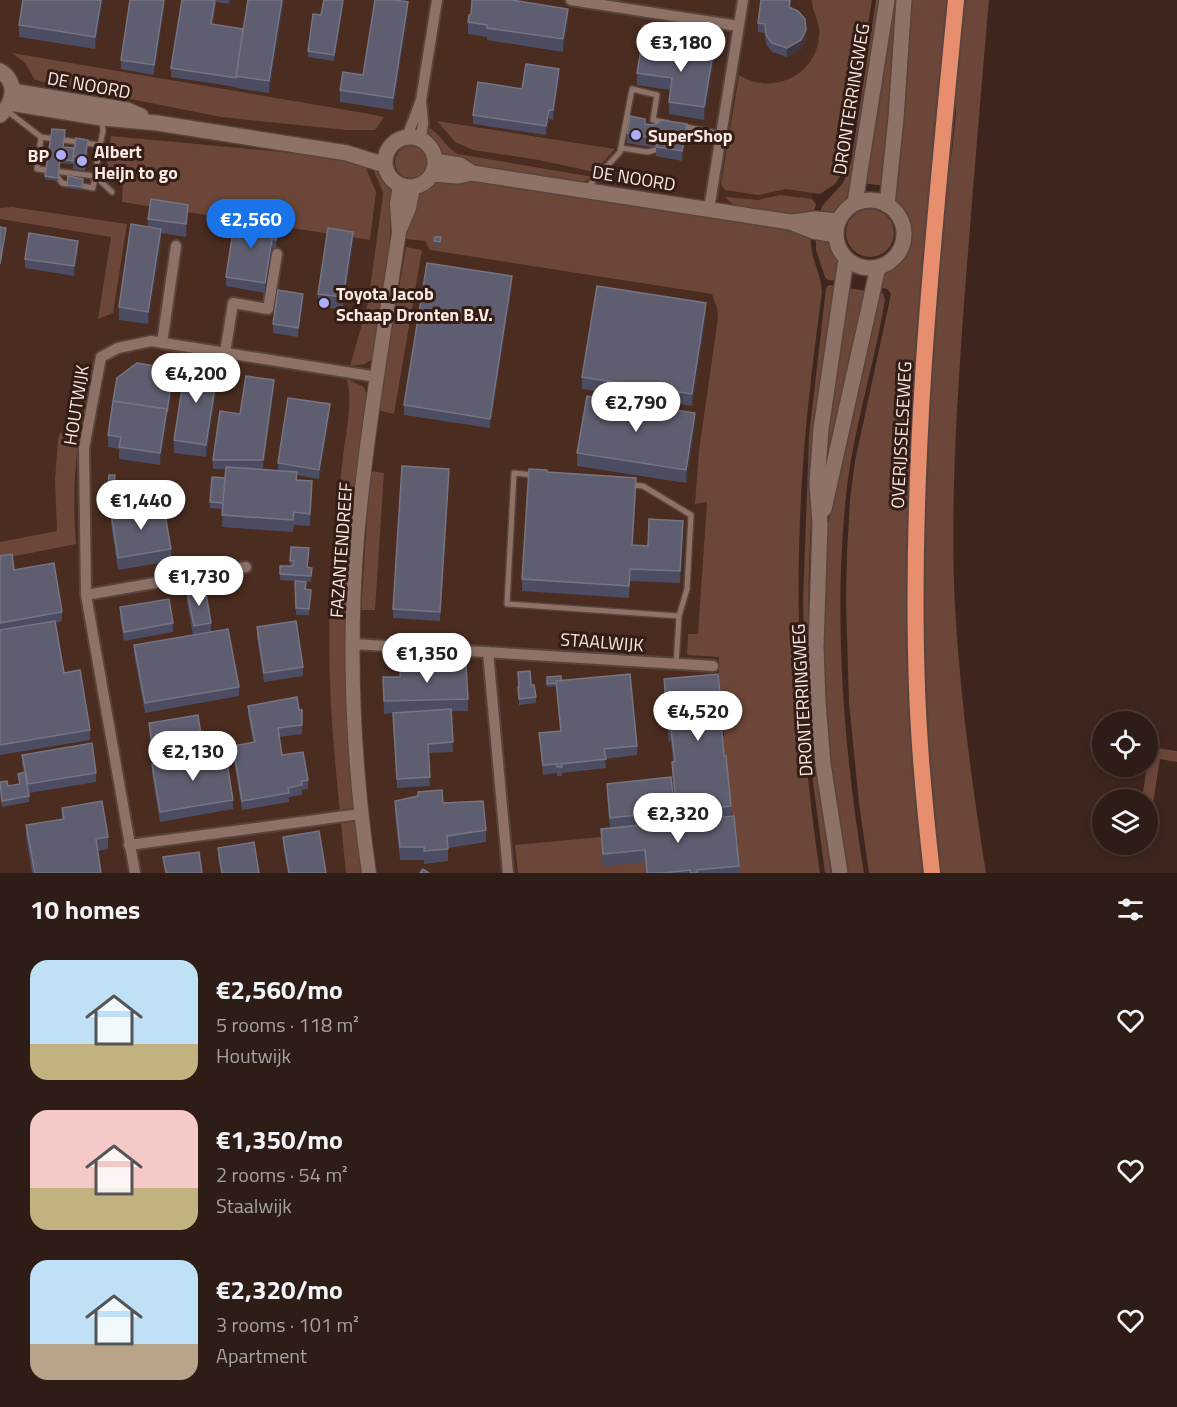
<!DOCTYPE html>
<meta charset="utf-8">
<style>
:root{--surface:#2e1c16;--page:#36251f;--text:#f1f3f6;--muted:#a7a1a1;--line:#493a35;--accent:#1a73e8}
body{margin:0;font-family:"Titillium Web",sans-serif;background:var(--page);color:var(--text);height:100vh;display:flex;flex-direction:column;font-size:22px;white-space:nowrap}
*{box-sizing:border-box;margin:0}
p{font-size:20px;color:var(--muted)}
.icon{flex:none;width:33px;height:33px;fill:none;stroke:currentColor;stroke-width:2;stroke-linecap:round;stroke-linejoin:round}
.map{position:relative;height:873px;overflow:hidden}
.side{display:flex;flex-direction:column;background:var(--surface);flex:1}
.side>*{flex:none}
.buttons{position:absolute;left:1092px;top:711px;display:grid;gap:12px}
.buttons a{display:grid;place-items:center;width:66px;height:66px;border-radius:50%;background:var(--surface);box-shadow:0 3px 9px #0003,0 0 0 2px var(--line);font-size:30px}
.price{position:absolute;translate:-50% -51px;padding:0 14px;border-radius:21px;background:#fff;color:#222;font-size:20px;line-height:39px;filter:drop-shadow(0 2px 3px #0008)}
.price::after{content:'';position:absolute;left:50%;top:36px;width:18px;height:14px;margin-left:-9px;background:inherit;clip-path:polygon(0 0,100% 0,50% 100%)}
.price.on{background:var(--accent);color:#fff}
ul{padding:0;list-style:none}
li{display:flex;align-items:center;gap:18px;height:150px;padding:0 30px}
li span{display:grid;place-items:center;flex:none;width:168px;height:120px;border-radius:18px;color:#555}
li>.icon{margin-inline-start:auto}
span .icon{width:72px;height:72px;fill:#fffc;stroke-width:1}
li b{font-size:26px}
h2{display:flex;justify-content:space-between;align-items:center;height:72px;padding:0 30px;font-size:26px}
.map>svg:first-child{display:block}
</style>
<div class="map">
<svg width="1177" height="873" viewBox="0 0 1177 873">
<rect width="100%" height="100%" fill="#3e261e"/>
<path fill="#4a2c20" d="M0 0H858L816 167 801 286 784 582 796 873H0Z"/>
<path fill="#6b4639" d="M812 0H872L844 170 835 184 820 194 786 189 758 195 725 190 721 184 739 75C772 96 816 76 819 36 821 22 811 10 812 0Z
M876 0H883L848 201 833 214 819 216 822 206 843 183 851 163Z
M891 0H899L885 186 862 183Z
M907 0H947L922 289 924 873H869L859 803 849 703 846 601 847 553 850 499 855 461 891 294 887 289 878 287 885 270 898 259 907 244V223L894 196Z
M962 0H989C980 101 972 202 964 303 957 404 950 505 955 607 960 696 972 785 986 873H939L925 716 923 596 925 478 944 201 952 151 956 114 954 83Z
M12 53 359 112 384 117 375 130H346L221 117 35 80 25 63Z
M437 121 615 149 594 172 539 160 473 150 455 142Z
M429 128C441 134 446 148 458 154L593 177 585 181 578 182 485 167 441 155 429 136Z
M111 136 337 157 365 166 376 192 370 240 122 202 123 181 106 175Z
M395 162a16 16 0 1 1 32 0a16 16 0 1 1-32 0Z
M372 167 377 168 383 176 393 193 387 274 373 359 364 364 350 366 368 303 382 202 383 192Z
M462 180 496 182 774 225 811 235C809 256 821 272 822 292 815 345 808 398 804 451 793 592 799 733 820 873H518L515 845 611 836 732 819 722 736H724L719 687V657L687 655 688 634H698L707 502 695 504 699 451 718 318 717 308 712 294 430 250 425 241 405 239 417 195C432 180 443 181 462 180Z
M780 195 812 199 816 204 813 215C789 212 740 217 725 197L758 200Z
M12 207 127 224 113 313 98 319 111 237 0 219V208Z
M846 233a24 24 0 1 1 48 0a24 24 0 1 1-48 0Z
M816 237C841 245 840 258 838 281L828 280 825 277 816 250Z
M406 247 422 250 394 414 378 410Z
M829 285 838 286C830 357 819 428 813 500 802 623 812 751 831 873H825L807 736 803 601 809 437 826 288Z
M846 288 869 291 826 486 824 446Z
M877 292 883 293 885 300C874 366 853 430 846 496 833 617 844 753 864 873H847L830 763 826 719 823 655 827 540 831 503Z
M347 379 364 387 368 397 347 615 346 712 354 809 340 812C332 737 326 660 331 584 334 541 338 498 343 456 346 431 353 403 347 379Z
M67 431 78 443C74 477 73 510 76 544L0 559V542L57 531 55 480 58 439 60 433Z
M370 471 384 473 375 610H361Z
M1150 747 1177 751V762L1160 759 1148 834V800L1142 799Z
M355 820 361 873H346L341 823Z"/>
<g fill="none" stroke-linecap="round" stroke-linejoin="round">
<defs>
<path id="service" d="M6 110 41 137 100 145 103 131 102 120
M682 126 721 134
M41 137 37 169 95 176 93 188 83 186
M100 145 95 176 112 192
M621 148 648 152 661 148
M56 175 62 183 67 184
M586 189 620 152 632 89 657 95 653 120 667 123
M533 475 514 473 507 604 679 616
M632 485 643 486 691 515 687 589 679 616 676 664"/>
<path id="minor" d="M571 0 738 26
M421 101 423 123 421 139
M407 137 421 100 437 0
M709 209 743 0
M162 343 176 246
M225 353 233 303 268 309 277 254
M86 595 246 567
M353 644 713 666
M488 652 508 873
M129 845 360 814
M135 873 86 595 84 448 101 357 118 348 151 341 377 377"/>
<path id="tertiary" d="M401 227 409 208 413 187
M369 873C353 763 348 649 357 538 366 435 384 333 399 232L397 204 400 186"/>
<path id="secondary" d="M0 71C18 82 14 103 0 115
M12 91 127 110 141 116
M10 103 102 118 157 123 347 153 385 165
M385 162a25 25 0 1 1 50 0a25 25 0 1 1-50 0Z
M435 161 460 165 472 173
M432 174 458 176 472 173 790 222 813 231 836 235
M836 234a34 34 0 1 1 68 0a34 34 0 1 1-68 0Z
M855 203 887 0
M887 205 896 118 904 0
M793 222 815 219 838 221
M824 509 878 267
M840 873 823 764 818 702 816 647 820 524 817 483 821 429 846 259"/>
<path id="trunk" d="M932 873C925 811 919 750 917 688 909 458 934 228 956 0"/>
</defs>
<use href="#service" stroke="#58443c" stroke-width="8"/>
<use href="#minor" stroke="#58443c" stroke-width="14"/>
<use href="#tertiary" stroke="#58443c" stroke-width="16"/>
<use href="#secondary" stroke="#58443c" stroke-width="18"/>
<use href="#trunk" stroke="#58443c" stroke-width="20"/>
<use href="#service" stroke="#8e7267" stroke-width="5"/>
<use href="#minor" stroke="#8e7267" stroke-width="10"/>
<use href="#tertiary" stroke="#8e7267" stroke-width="14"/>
<use href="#secondary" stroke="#8e7267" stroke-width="15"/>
<use href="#trunk" stroke="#e78e6e" stroke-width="16"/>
</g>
<path fill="#4c4d62" d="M103 0 95 49 19 37V25Z
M182 0H230L229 4 216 2 213 24 243 29 284 0 269 93 236 88V87L171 77V68Z
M344 0 334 61 308 57V51L321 15Z
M761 0H791L790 7 806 39 801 49 787 57 772 52 766 44 765 33 758 32V23Z
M164 9 154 75 121 69V60Z
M408 14 393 110 340 102V90L363 75Z
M568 21 563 52 487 40V37L468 34V22Z
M714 60 704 120 669 114V102L670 90 637 85V73Z
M559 79 553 120 549 119 546 135 473 124V115L522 89Z
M645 124 687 133 682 161 656 156V148L627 143V133Z
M63 147 88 153 85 171 73 169V164L60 163 58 181 45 179V176Z
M83 182 82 190 67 188V185Z
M188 217 186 237 161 233V241L148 324 119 320V307L148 227V219Z
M278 234 276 249 272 248 265 293 226 286V277Z
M435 237H441L440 245H434Z
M353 244 343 310 318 306V294Z
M78 250 74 276 25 268V259Z
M512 285 490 428 404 415V405Z
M303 304 298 337 273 333V324Z
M706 315 692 406 582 389V377Z
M173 378 160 465 119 459V449L108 447V435Z
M218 380 206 457 174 453V440Z
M274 389 263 469H251L278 471V463L330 413 319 479 297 475V480L312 494 310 526 294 525 293 532 222 527 223 509 210 508V502L225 478 226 469H213V460L240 414Z
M695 425 686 483 577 466V453Z
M547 472 636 490 633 545 648 546 683 533 680 583 630 581 629 598 522 591V579Z
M449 478 440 621 393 618V609Z
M115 479 114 489 108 488V485Z
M111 512 171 549V561L118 570 111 524Z
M291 547 309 554 307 567 312 568 311 582 280 580V566H290Z
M0 556 62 612V621L55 623 64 673 90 730V740L0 755Z
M295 581 305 589 311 590 309 615H296Z
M187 591 211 623V632L239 687V696L145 713 134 654V645L193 635 187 601Z
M120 607 173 623V632L124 641 120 616Z
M257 627 303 667V676L264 682 257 637Z
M518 672 536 697V703L519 705 518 693V687H519Z
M383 677 468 699V711H451L453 752 428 753 430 786 397 788 393 713 384 714Z
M547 677 561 681 637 746V755L605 759 606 768 562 773V776H557V773L543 775 539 733 560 731 556 686 547 687Z
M664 679 723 724V736H722L724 756 731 806V816L739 866V873H646L645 862 603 866 601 841V829L610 828 607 796V784L675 811V822L677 821 672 774V762L673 761 671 741 669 742 664 692Z
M248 706 302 710V734L279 737 282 755 308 780V789L302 790V795L289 797V802L242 810 233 755V746L253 742 248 715Z
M149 723 203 748V755L233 800V809L160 822 152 773V764L154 763 149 732Z
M22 755 96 773V782L29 793V802L2 807 0 794V782L8 786 19 784 18 774 24 773 22 764Z
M395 801 443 803 486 830V842L448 848V861L424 864V860H400L395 813Z
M62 808 108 837V849L98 851 101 873H32L26 837V825L62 819Z
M283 837 326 873H288L283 847Z
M218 848 259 873H221L218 857Z"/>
<path fill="#3f3641" d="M101 0H103L95 49V37Z
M164 0V9L154 75V65Z
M215 0H216L211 33V24Z
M282 0H284L269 93V81Z
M343 0H344L334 61V55Z
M408 2V14L393 110V98Z
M568 9V21L563 52V39Z
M806 30V39L801 49 787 57V48Z
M714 48V60L704 120V107Z
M559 69V79L553 120V110Z
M549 110V119L546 135V126Z
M687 124V133L682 161V151Z
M88 140V153L85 171V158Z
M188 205V217L186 237V224Z
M278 224V234L276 249V240Z
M6 228V234L0 270V264Z
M161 229V241L148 324V312Z
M353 232V244L343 310V297Z
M272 239V248L265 293V283Z
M78 241V250L74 276V266Z
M512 276V285L490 428V419Z
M303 294V304L298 337V328Z
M706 303V315L692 406V394Z
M218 368V380L206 457V445Z
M173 369V378L167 421V412Z
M274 380V389L263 469V460Z
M330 404V413L319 479V470Z
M167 409V421L160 465V453Z
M695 413V425L686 483V470Z
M449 469V478L440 621V612Z
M636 478V490L632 557V545Z
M312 481V494L310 526V514Z
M683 521V533L680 583V571Z"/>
<path fill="#5f5e70" stroke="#777482" stroke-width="1.5" d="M23 0H101L95 37 19 25Z
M130 0H164L154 65 121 60Z
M182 0H215L211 24 243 29 236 78 171 68Z
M248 0H282L269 81 236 76Z
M324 0H343L334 55 308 51 313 14 321 15Z
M375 0H395L408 2 393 98 340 90 343 72 363 75Z
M472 0H512L568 9 563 39 487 28V25L468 22 469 15 471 14Z
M761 0H790L789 7 798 11 805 19 806 30 801 40 787 48 772 43 766 35 765 24 758 23Z
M695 45 714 48 704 107 669 102 672 78 637 73 641 49 693 57Z
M526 64 559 69 553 110H549L546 126 473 115 478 82 522 89Z
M630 116 645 119V124L654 125 662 120 687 124 682 151 656 147 658 139 627 133Z
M52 129 65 130 63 147 74 148 73 161 60 159 58 178 45 176Z
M76 138 88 140 85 158 73 156Z
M68 176 83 179 82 187 67 185Z
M151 199 188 205 186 224 148 219Z
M235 218 278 224 276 240 272 239 265 283 226 277Z
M131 224 161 229 148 312 119 307Z
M0 227 6 228 0 264Z
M328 228 353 232 343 297 318 294Z
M29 233 78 241 74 266 25 259Z
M435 237H441L440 242 434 241Z
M427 263 512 276 490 419 404 405Z
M597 286 706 303 692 394 582 377Z
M278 290 303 294 298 328 273 324Z
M137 363 173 369 167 412V409L113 401 117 378Z
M186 363 218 368 206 445 174 440Z
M246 376 274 380 263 460H213L220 411 240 414Z
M587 396 695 413 686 470 577 453Z
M288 398 330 404 319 470 278 463Z
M113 401 167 409 160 453 119 447 121 437 108 435Z
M402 466 449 469 440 612 393 609Z
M226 467 297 472 296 480 312 481 310 514 294 512 293 520 222 515Z
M529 469 547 470V472L636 478 632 545 648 546 649 519 683 521 680 571 630 569 629 586 522 579Z
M109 475H115L114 486 108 485Z
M212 477 225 478 223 503 210 502Z
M163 503 171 549 118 558 111 512Z
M291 547 309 548 307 567 312 568 311 576 280 574V566H293L294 561H290Z
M12 554 14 570 54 563 62 612 0 623V556Z
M295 581 306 582 305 589 311 590 309 609 296 608Z
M205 588 211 623 194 626 187 591Z
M169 599 173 623 124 632 120 607Z
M55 621 64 673 80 670 90 730 0 745V630Z
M296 621 303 667 264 673 257 627Z
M228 629 239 687 145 703 134 645Z
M466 665 468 699 384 701 383 677H400V667Z
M530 671 531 685H534L536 697 519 699 518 687H519L518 672Z
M630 674 637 746 604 749 606 759 561 764 562 767H557V764L543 765 539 733 561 731 556 681Z
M718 674 723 724H721L724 756H726L731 806 677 811 672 762 675 761 671 729H669L664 679Z
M561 676V681H556V683L547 684V677Z
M297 697 299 710H302V725L278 728 282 755 303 752 308 780 301 781 302 785 288 788 289 793 242 801 233 746 255 742 248 706Z
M451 709 453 742 428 744 430 777 397 779 393 713Z
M198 715 203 748 154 756 149 723Z
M92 743 96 773 28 784 22 755Z
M225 751 233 800 160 812 152 764Z
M25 772 29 796 2 801 0 782 7 781 8 786 20 784 18 774Z
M671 777 675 811 610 818 607 784Z
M442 790 443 803 483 801 486 830 447 836 448 849 424 851V847H400L395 801 418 796V792Z
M102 801 108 837 96 839 101 873H35L26 825 64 819 62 808Z
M734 816 739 866 697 870 698 873H690V870L663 873H647L645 850 603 854 601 829Z
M319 831 326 873H289L283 837Z
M254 842 259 873H222L218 848Z
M199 852 202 873H166L163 857Z
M423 869 429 873H420Z"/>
<g fill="#abaffb" stroke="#331d14" stroke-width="2">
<circle cx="636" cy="135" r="6"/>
<circle cx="61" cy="155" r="6"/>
<circle cx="82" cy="161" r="6"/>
<circle cx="324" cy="303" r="6"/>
</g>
<g text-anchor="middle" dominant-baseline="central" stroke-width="6" stroke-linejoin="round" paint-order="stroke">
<g font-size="18" fill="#fbeae4" stroke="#331d14">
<text transform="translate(89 85) rotate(10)">DE NOORD</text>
<text transform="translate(851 99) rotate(-81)">DRONTERRINGWEG</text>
<text transform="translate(634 178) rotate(9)">DE NOORD</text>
<text transform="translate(76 405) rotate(-81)">HOUTWIJK</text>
<text transform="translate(901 435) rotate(-87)">OVERIJSSELSEWEG</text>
<text transform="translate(341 550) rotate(-86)">FAZANTENDREEF</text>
<text transform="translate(602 642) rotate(4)">STAALWIJK</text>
<text transform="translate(802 700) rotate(-93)">DRONTERRINGWEG</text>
</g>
<g font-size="18" font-weight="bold" fill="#fbeae4" stroke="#331d14" text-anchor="start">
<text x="648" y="135">SuperShop</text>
<text x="94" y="151">Albert<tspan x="94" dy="21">Heijn to go</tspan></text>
<text x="49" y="155" text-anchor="end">BP</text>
<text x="336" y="293">Toyota Jacob<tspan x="336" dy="21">Schaap Dronten B.V.</tspan></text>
</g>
</g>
</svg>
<div class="buttons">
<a><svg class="icon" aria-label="locate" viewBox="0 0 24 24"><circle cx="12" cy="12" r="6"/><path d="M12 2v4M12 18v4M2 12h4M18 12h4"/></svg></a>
<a><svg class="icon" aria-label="layers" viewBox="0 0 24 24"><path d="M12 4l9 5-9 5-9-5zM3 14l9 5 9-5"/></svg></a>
</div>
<b class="price" style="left:681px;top:73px">€3,180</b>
<b class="price on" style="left:251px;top:250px">€2,560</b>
<b class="price" style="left:196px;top:404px">€4,200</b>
<b class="price" style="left:636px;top:433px">€2,790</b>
<b class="price" style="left:141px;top:531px">€1,440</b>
<b class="price" style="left:199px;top:607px">€1,730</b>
<b class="price" style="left:427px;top:684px">€1,350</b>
<b class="price" style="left:698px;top:742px">€4,520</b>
<b class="price" style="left:193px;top:782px">€2,130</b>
<b class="price" style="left:678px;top:844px">€2,320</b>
</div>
<section class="side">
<h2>10 homes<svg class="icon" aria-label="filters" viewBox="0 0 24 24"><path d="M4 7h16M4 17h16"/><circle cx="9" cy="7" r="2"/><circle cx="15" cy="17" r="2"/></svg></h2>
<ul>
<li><span style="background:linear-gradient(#bfe0f5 70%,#c2b280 0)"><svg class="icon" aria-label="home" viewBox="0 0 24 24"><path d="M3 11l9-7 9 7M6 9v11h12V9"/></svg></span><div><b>€2,560/mo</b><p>5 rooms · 118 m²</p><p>Houtwijk</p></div><svg class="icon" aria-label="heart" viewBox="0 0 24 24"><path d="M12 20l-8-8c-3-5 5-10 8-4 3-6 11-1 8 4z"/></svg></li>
<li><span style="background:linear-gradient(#f6c9c9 65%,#c2b280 0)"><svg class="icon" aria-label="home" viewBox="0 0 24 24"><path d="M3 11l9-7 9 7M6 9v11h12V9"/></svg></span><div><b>€1,350/mo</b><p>2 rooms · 54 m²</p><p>Staalwijk</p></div><svg class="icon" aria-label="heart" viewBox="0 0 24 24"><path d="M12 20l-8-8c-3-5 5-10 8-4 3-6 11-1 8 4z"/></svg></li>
<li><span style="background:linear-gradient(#bfe0f5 70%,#b9a48a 0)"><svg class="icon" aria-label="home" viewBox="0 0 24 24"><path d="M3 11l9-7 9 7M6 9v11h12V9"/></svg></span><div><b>€2,320/mo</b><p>3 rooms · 101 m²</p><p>Apartment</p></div><svg class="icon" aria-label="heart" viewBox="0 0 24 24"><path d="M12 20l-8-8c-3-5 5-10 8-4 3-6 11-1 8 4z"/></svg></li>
</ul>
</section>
